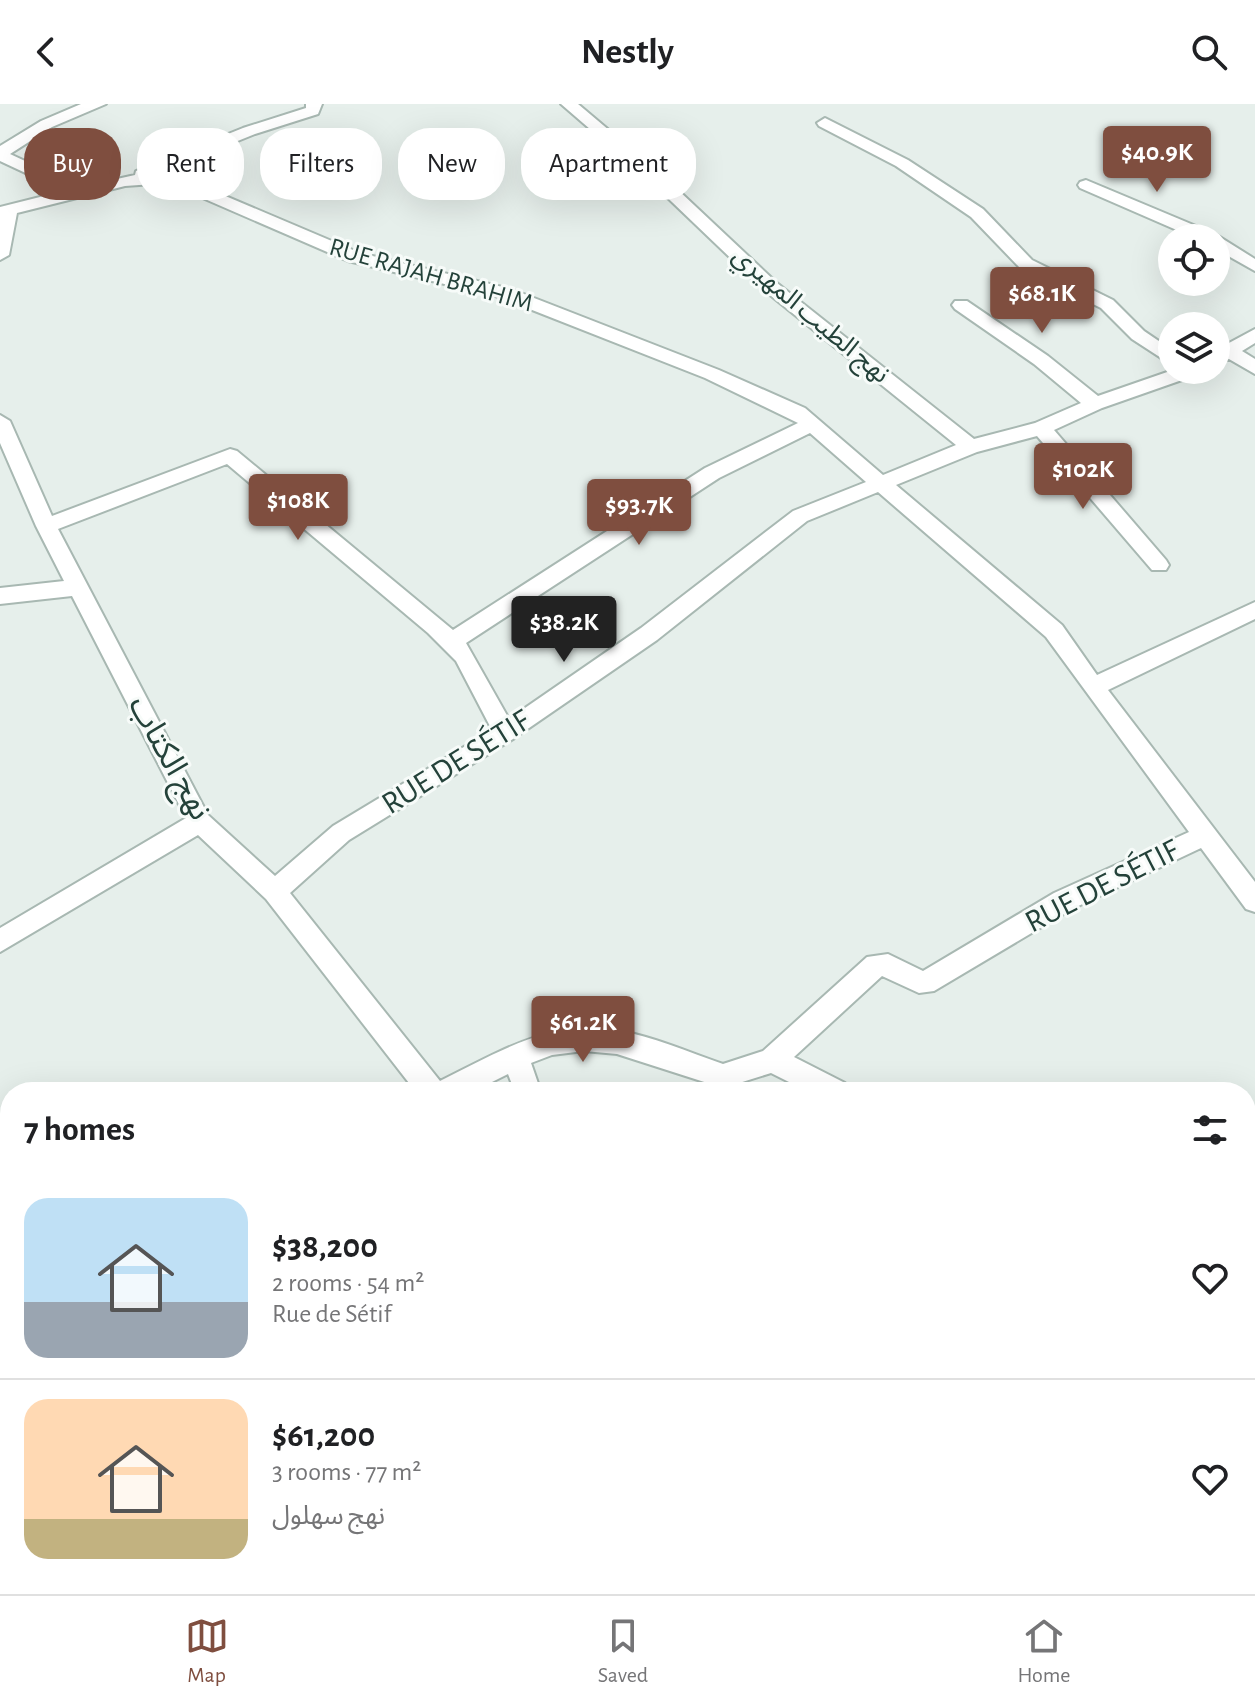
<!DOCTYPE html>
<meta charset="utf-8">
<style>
:root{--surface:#fff;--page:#f6f6f6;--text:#202124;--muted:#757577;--line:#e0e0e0;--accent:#7f4e3f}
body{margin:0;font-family:"Alegreya Sans","Noto Sans Arabic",sans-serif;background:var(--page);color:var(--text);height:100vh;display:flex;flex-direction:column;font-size:30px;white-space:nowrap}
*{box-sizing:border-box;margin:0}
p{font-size:26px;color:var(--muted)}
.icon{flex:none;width:44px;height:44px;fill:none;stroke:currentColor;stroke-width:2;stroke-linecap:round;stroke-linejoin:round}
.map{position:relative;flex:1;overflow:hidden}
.side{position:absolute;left:0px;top:978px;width:1256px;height:512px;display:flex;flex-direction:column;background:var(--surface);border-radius:32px 32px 0 0;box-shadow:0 8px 32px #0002}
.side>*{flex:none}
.banner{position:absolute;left:24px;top:24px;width:800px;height:72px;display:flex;gap:16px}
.tools{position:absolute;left:1158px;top:120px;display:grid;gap:16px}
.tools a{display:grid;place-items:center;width:72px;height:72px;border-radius:50%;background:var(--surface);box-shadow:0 8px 32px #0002;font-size:40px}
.price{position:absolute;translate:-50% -68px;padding:0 18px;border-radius:8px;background:var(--accent);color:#fff;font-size:26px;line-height:52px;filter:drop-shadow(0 2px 4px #0008)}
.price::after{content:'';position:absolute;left:50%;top:48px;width:24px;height:18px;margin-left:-12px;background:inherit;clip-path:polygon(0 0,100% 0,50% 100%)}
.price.active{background:#222;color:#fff}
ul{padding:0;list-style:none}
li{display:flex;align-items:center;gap:24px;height:200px;padding:0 24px}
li+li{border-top:2px solid var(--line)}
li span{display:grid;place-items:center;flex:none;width:224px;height:160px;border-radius:24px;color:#555}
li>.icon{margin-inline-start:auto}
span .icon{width:96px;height:96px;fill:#fffc;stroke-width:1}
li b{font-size:34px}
h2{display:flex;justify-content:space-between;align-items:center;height:96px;padding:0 24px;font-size:34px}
.tag{padding:0 28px;border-radius:32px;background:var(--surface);box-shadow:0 8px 32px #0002;font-size:28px;line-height:72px}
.tag.active{background:var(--accent);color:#fff}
header{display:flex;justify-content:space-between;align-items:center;height:104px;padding:0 24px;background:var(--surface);font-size:36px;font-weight:700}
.tabs{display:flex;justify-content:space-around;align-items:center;height:112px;border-top:2px solid var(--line);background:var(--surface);font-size:22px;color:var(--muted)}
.tabs a{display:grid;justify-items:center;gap:4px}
.tabs .active{color:var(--accent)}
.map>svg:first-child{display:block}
</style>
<header><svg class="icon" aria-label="back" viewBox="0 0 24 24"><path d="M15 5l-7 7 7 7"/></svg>Nestly<svg class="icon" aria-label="search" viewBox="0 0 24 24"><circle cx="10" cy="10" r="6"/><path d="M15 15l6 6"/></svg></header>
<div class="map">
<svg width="1255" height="1490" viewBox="0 0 1255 1490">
<rect width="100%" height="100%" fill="#e6efeb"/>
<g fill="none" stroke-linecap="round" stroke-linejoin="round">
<defs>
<path id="street" d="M81 0H106L52 23 10 50 81 83 135 71 136 67 243 24 306 4V0H322L318 10 255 30 156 70 176 71 360 149 511 185 719 266 805 304 883 371 956 341 765 187 649 76 561 0H578L661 70 777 179 974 335 1035 319 1081 299 1034 260 955 205 952 201 955 197H967L1048 252 1098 292 1173 266H1201L1199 270 1102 304 1054 326 1166 456 1169 461 1166 466H1152L1037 332 977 348 896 381 1062 521 1097 571 1255 498V515L1108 586 1255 778V808L1246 805 1201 744 1072 805 934 887 919 889 882 872 794 953 845 979 849 988H809L771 969 723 984 617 950 584 947 552 951 531 959 541 988H515L508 970 472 988H416L266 795 198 731 0 848V824L186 714 72 492 0 500V484L64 477 36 422 0 339V311L10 317 52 412 230 345 237 347 453 526 705 364 798 319 705 274 499 193 348 157 168 79 125 82 17 109 9 151 0 156V103L64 87 0 57V42L41 17ZM810 329 866 378 793 407 641 524 509 615 466 539 719 374ZM227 360 428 529 456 557 492 626 333 722 275 772 208 711 58 425ZM878 388 1046 533 1189 728 1054 789 923 867 888 850 867 853 763 947 723 960C688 948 652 932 616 926 552 914 495 950 440 977L290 789 349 736 513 635 657 536 807 417Z
M825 14 908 56 983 105 1032 156 1113 196 1144 227 1172 246V261L1132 235 1101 204 1020 164 971 113 896 62 819 22 817 19Z
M1086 76 1215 130 1255 155V167L1216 145V134H1195L1080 84 1078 81 1080 78Z
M1255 225V239L1242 247 1255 255V270L1229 255 1216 260V246Z
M10 1184V1214L0 1219V1189Z
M1255 1237V1271L1246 1275V1241Z
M0 1310 10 1314V1375L0 1370Z
M1246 1341 1255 1345V1383L1246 1379Z
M29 1480H61L64 1490H32Z
M133 1480H178L174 1490H129Z
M281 1480H313L317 1490H285Z"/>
</defs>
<use href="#street" stroke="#a8b8b2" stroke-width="4"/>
<use href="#street" fill="#fff" fill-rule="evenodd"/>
</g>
<g text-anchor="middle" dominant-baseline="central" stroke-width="6" stroke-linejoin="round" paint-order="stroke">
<g font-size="26" fill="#24423a" stroke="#f7fbf9">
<text transform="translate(431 171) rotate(16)">RUE RAJAH BRAHIM</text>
<text transform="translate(811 211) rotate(40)">نهج الطيب المهيري</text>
</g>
<g font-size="32" fill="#24423a" stroke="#f7fbf9">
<text transform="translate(170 654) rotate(61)">نهج الكتاب</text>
<text transform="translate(456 658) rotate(-32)">RUE DE SÉTIF</text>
<text transform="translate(1102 782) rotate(-27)">RUE DE SÉTIF</text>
</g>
</g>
</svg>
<div class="tools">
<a><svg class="icon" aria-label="locate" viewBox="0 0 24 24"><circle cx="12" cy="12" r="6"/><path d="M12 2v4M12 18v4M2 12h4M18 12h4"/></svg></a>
<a><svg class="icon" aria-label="layers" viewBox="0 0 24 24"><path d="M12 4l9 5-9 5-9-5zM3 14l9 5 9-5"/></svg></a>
</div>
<b class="price" style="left:1157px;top:90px">$40.9K</b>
<b class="price" style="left:1042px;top:231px">$68.1K</b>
<b class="price" style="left:1083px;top:407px">$102K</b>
<b class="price" style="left:298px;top:438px">$108K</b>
<b class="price" style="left:639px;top:443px">$93.7K</b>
<b class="price active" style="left:564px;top:560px">$38.2K</b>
<b class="price" style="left:583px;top:960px">$61.2K</b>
<div class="banner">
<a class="tag active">Buy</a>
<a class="tag">Rent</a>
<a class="tag">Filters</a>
<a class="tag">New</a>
<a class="tag">Apartment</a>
</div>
<section class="side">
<h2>7 homes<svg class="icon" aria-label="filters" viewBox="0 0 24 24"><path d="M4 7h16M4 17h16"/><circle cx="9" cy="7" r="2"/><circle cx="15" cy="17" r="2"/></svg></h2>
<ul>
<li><span style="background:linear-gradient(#bfe0f5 65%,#9aa5b1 0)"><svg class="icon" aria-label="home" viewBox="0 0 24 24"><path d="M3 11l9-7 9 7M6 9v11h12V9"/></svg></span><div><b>$38,200</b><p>2 rooms · 54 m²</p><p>Rue de Sétif</p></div><svg class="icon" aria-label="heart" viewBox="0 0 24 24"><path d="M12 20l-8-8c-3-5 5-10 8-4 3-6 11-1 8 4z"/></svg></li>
<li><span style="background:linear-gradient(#ffd9b3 75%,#c2b280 0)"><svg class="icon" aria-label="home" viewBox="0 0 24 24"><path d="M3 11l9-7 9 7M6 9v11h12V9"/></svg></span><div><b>$61,200</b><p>3 rooms · 77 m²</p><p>نهج سهلول</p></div><svg class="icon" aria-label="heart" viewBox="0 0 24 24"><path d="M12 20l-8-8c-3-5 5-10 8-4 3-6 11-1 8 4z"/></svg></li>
</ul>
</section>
</div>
<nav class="tabs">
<a class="active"><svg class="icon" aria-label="map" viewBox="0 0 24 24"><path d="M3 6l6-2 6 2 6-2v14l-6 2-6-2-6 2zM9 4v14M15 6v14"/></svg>Map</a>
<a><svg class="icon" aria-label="saved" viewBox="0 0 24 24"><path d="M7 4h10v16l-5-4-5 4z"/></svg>Saved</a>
<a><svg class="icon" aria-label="home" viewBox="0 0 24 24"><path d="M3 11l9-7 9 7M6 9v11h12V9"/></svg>Home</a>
</nav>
